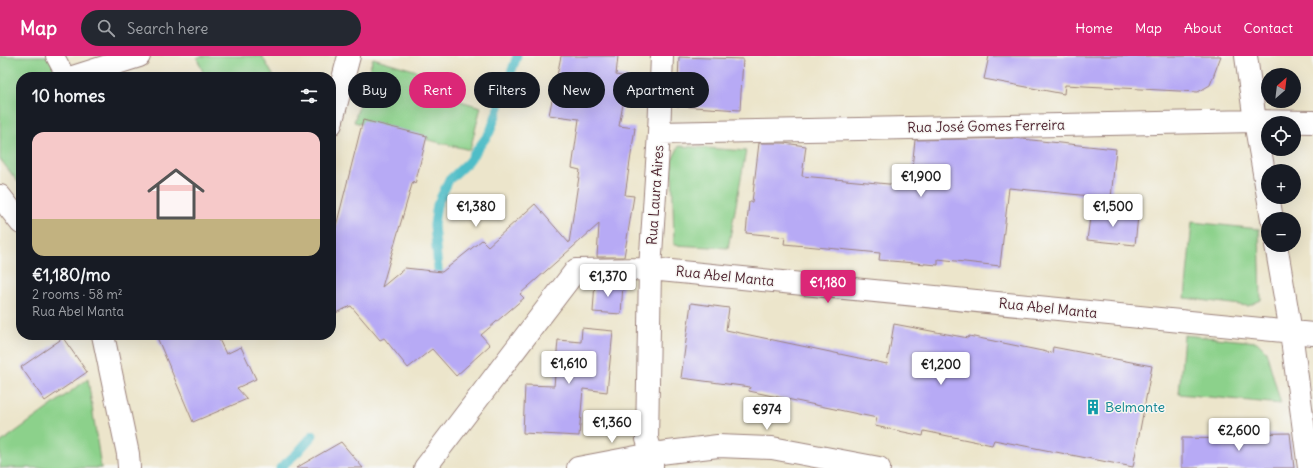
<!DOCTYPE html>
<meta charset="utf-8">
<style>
:root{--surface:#171b24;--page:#242831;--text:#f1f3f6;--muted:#9ea1a6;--line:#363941;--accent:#db2777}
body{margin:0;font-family:Delius,sans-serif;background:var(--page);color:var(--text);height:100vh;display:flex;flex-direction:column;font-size:15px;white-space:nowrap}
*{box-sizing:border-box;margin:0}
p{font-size:13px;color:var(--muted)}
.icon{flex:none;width:22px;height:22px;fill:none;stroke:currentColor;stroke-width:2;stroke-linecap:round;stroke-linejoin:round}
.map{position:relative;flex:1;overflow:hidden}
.drawer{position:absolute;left:16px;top:16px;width:320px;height:268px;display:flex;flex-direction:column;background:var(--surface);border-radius:16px;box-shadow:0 4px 16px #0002}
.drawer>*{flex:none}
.top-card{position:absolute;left:348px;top:16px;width:380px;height:36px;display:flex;gap:8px}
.needle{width:26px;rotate:28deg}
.fabs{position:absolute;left:1261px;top:12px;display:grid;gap:8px}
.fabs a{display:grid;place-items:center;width:40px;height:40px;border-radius:50%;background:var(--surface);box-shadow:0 4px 16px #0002;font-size:20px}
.price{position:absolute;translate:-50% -34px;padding:0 9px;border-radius:4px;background:#fff;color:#222;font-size:13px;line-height:26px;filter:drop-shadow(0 1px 2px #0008)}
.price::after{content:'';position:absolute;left:50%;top:24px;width:12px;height:9px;margin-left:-6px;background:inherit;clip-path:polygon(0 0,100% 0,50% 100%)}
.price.on{background:var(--accent);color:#fff}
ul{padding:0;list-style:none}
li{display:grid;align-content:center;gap:8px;height:212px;padding:0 16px}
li+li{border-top:1px solid var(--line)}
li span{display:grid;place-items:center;height:124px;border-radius:12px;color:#555}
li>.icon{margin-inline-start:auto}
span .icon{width:72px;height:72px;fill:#fffc;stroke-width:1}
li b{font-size:17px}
h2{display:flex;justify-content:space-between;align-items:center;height:48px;padding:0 16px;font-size:17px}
.tag{padding:0 14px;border-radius:18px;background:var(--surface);box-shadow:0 4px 16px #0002;font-size:14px;line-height:36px}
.tag.on{background:var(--accent);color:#fff}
header{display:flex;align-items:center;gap:24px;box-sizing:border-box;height:56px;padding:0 20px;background:var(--accent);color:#fff}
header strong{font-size:19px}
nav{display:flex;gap:22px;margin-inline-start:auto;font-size:14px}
.search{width:280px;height:36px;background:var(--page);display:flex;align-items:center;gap:10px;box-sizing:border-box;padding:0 14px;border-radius:22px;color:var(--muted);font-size:15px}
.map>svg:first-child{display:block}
</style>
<header>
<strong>Map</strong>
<div class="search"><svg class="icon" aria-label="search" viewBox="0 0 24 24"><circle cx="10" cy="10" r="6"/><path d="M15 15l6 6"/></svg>Search here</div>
<nav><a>Home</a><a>Map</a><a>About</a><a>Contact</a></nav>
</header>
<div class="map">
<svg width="1313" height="412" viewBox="0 0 1313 412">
<rect width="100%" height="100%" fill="#f6f6f2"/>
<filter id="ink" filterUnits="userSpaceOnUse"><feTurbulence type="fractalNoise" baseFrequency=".025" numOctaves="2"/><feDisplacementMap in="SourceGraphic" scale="8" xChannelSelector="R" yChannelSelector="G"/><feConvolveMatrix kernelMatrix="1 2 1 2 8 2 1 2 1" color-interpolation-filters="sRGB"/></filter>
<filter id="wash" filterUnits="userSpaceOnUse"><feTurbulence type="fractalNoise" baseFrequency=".012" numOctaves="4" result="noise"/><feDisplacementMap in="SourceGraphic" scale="16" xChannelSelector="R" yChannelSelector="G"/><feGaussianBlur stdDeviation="0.9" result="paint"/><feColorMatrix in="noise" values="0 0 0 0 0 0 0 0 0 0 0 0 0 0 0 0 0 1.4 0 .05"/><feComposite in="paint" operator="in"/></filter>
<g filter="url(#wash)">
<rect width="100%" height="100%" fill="#ece5cb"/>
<path fill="#8cd18b" stroke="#6b785b" d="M0 0H55L66 21H21V130L0 103Z
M201 0H262L274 21H205L197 2Z
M373 2 461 28 460 45 481 51 470 94 354 66Z
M679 90 746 95 728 192 674 189 672 104Z
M1192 166 1259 173 1261 244 1248 250 1185 242Z
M1184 279 1257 286 1266 295 1281 348 1179 338Z
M88 323 101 412H0V387Z"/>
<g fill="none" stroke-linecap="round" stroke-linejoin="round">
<path stroke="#4fbdc7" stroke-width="9" d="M438 227 439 224 434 169 437 149 449 124 468 106 490 76 517 0
M280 412 297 397 313 379"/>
</g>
<g id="blocks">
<path fill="#b7aaf5" d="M561 0H618L616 19 628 21 619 70 635 72 625 139 634 140 624 201H597L599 168 520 238 524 242 481 279 490 289 456 320 432 293 408 312 384 282 380 284 351 250 331 259V190L363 64 427 80 415 128 413 125 382 231 405 212 442 216 482 184 488 190 535 148 569 187 580 114 572 112 579 63 549 59Z
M989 0H1221L1210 29 1198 36 1065 29 1064 38 984 23Z
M679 1 743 3 740 54 677 50Z
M1013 82 1116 93 1111 142 1009 132 1000 210 938 203V209L879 204 880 197 784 188 785 181 746 177 749 146H752L759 87H784L806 90 802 120 910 130 915 84Z
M1091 154 1138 160 1135 189 1087 184Z
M595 226H620V229H623L621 258 593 256Z
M691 247 729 252 726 274 887 308 894 268 968 282 969 280 1052 297 1053 291 1152 310 1133 411 994 384 992 389 924 375 923 380 875 370 877 362 749 335 750 331 681 322Z
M582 272 613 275 607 336 583 333 579 380 523 377 525 329 554 330 558 284 581 286Z
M156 279H217L226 298 241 291 256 323 237 332 247 343 193 366Z
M63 282 87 316 45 345 21 311Z
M1290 377 1294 412H1182V382L1237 383V378Z
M341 386 363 412H296Z"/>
</g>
</g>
<g filter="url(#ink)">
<use href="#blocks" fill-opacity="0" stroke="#9b827b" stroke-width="1"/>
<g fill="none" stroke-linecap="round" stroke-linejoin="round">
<defs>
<path id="pedestrian" d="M55 0 66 21"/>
<path id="minor" d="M1246 0 1255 65 1272 163
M73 21 139 0
M331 68 349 0
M659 77 1255 65 1313 66
M0 140 21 167
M1276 189 1291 276 1309 412
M103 279 128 398 129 412
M425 412 576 214 650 213 1313 278
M652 412V398L647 383 650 213 659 77 662 0"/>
<path id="tertiary" d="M578 412 652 398 718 390 772 392 879 412"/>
</defs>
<use href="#pedestrian" stroke="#9b827b" stroke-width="20"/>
<use href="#minor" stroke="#9b827b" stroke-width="24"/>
<use href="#tertiary" stroke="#9b827b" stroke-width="24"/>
<use href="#pedestrian" stroke="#fff" stroke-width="18"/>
<use href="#minor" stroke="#fff" stroke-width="22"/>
<use href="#tertiary" stroke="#fff" stroke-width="22"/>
</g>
</g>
<defs>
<symbol id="building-bare" viewBox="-9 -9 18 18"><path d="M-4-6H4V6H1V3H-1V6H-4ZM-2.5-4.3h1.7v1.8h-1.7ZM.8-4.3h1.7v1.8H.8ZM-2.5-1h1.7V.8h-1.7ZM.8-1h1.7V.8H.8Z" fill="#0f9aa8" stroke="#f6f6f2" stroke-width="2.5" paint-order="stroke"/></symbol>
</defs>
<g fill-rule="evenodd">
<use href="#building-bare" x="1082" y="340" width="22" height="22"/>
</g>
<g text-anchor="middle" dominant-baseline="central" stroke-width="3" stroke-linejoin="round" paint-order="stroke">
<g font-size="14" fill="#4a1f2b" stroke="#f6f6f2">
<text transform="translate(986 70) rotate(-1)">Rua José Gomes Ferreira</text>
<text transform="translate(655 139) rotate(-86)">Rua Laura Aires</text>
<text transform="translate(725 220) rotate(6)">Rua Abel Manta</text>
<text transform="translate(1048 252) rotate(6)">Rua Abel Manta</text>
</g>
<g font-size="14" fill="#0d838f" stroke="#f6f6f2" text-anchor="start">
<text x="1105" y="351">Belmonte</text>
</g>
</g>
</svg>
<div class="fabs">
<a><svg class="needle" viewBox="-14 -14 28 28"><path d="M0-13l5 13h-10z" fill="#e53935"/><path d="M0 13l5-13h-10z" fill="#9ea1a6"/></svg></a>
<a><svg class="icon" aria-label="locate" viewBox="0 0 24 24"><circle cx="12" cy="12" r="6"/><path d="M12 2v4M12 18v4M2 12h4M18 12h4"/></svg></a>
<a>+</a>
<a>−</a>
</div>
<b class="price" style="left:921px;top:142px">€1,900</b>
<b class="price" style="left:476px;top:172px">€1,380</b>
<b class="price" style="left:1113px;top:172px">€1,500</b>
<b class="price" style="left:608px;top:242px">€1,370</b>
<b class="price on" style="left:828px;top:248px">€1,180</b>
<b class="price" style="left:569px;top:329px">€1,610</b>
<b class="price" style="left:941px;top:330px">€1,200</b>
<b class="price" style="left:767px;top:375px">€974</b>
<b class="price" style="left:612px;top:388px">€1,360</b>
<b class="price" style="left:1239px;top:396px">€2,600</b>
<div class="top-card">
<a class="tag">Buy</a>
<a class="tag on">Rent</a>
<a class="tag">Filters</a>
<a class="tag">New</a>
<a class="tag">Apartment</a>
</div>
<section class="drawer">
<h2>10 homes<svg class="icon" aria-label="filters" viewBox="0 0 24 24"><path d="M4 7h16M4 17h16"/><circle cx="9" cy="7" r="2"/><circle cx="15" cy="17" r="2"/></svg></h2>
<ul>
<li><span style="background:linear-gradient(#f6c9c9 70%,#c2b280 0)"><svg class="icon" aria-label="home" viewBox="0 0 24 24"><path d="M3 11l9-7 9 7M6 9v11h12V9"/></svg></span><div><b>€1,180/mo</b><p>2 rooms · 58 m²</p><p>Rua Abel Manta</p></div></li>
</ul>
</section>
</div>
